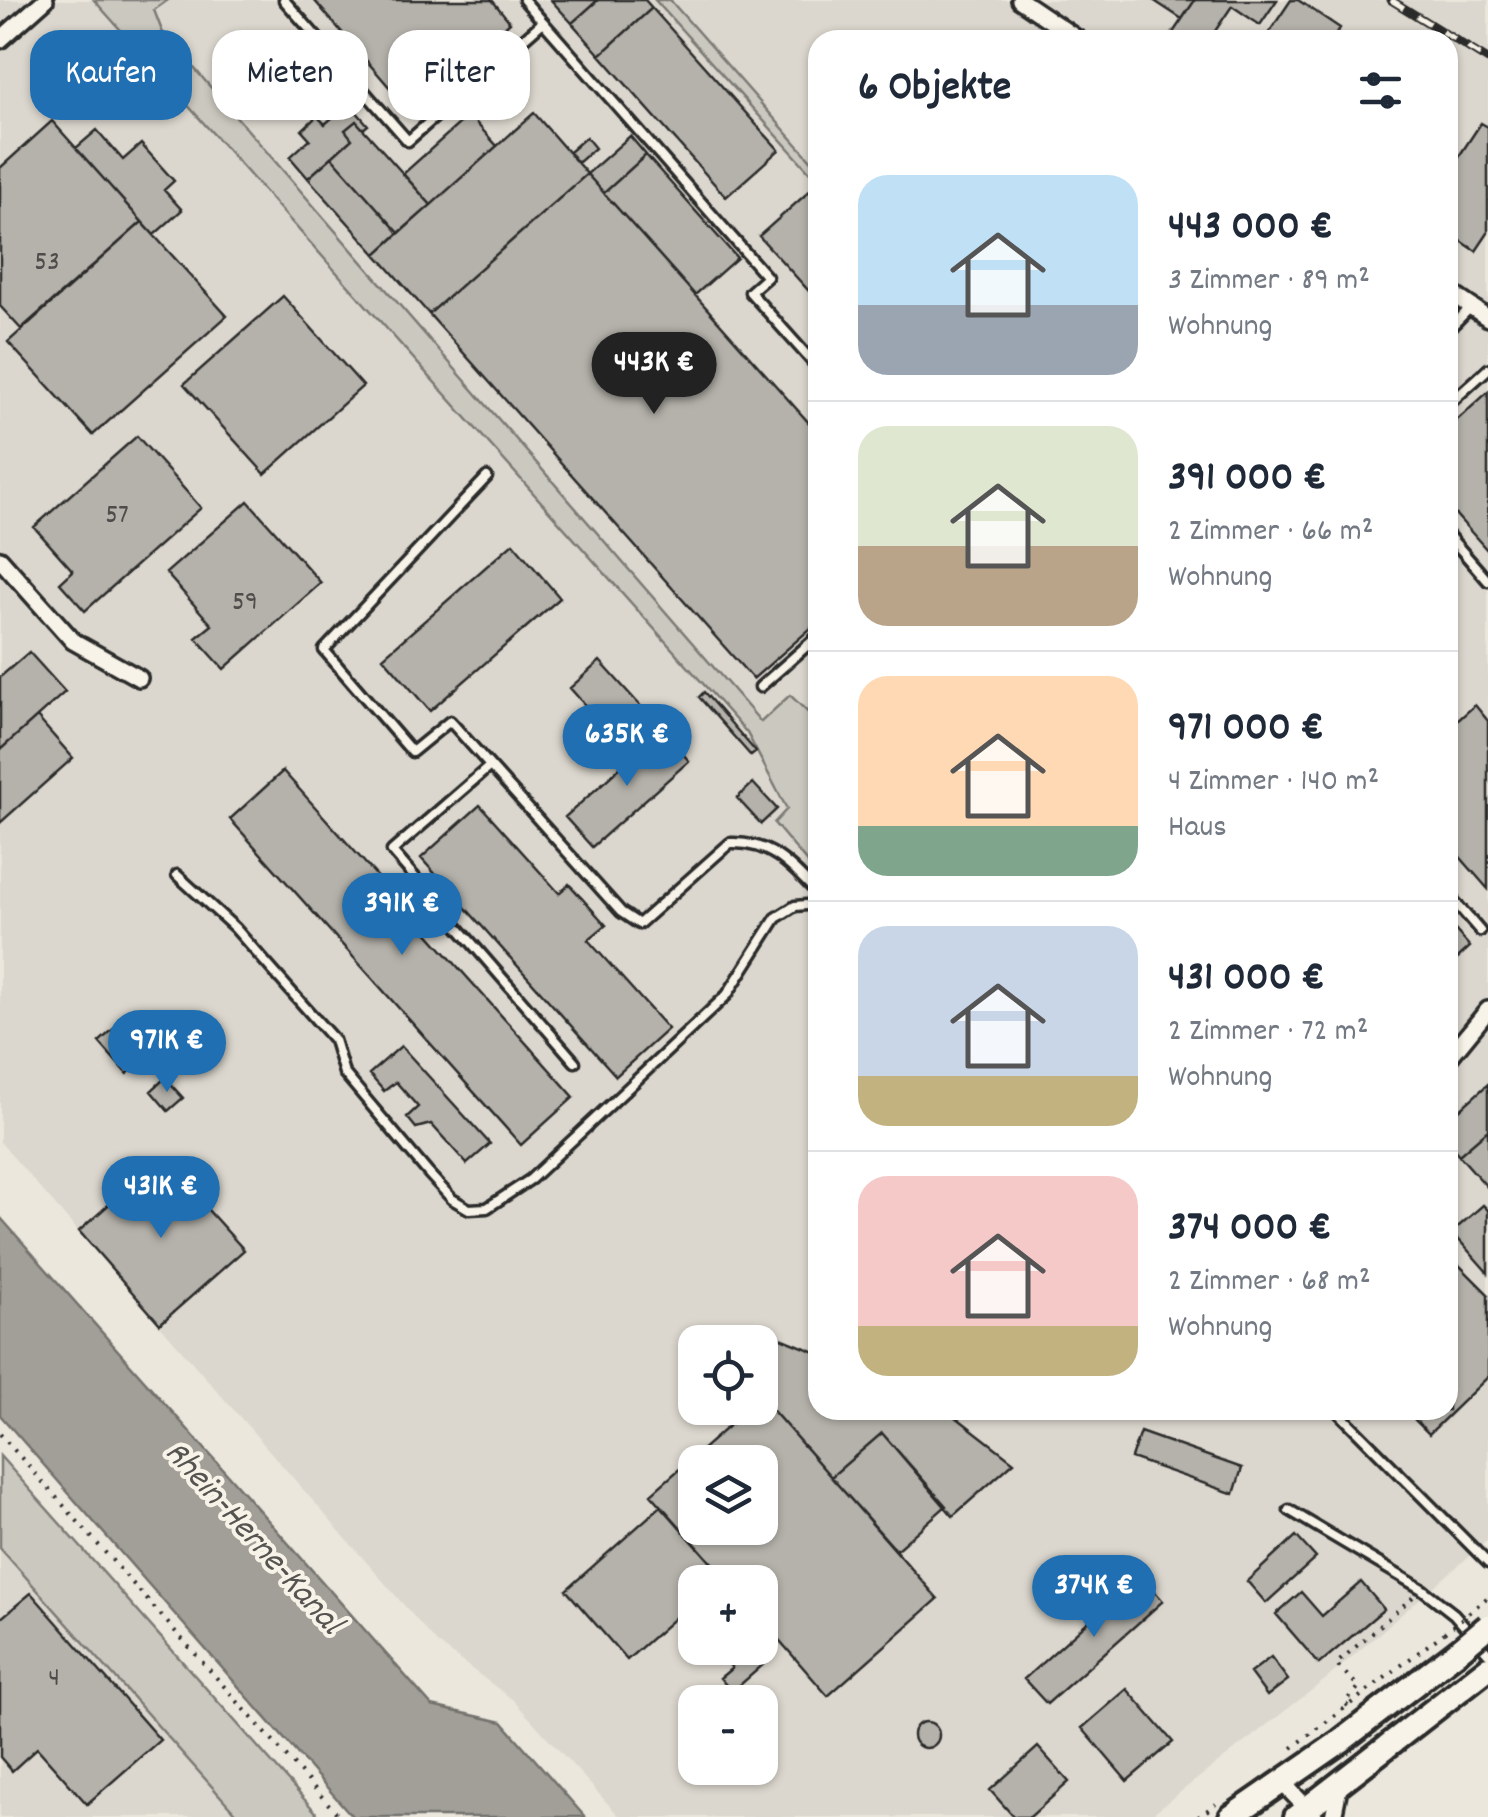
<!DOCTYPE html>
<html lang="de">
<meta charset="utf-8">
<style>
:root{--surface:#fff;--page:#f2f2f3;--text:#1f2937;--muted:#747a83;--line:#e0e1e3;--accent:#1f6fb2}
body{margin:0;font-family:Dekko,sans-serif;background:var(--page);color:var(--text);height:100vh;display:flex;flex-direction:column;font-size:38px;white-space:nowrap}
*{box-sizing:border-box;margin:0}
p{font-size:32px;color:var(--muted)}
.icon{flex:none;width:55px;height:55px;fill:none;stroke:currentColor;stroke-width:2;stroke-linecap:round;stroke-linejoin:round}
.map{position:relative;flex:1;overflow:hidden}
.sheet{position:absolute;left:808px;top:30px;width:650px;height:1390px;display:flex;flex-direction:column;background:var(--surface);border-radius:30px;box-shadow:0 2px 8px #0004}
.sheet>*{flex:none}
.hud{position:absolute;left:30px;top:30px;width:628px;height:90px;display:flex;gap:20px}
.fabs{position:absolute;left:678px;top:1325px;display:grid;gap:20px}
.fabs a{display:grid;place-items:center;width:100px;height:100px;border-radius:20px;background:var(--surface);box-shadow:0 2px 8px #0004;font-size:50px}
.price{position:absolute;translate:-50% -85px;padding:0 22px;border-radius:35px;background:var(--accent);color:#fff;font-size:32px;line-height:65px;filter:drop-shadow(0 2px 5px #0008)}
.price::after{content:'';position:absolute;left:50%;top:60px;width:30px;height:22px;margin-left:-15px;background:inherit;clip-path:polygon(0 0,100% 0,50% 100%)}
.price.current{background:#222;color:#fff}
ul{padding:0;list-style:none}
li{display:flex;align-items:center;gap:30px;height:250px;padding:0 50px}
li+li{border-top:2px solid var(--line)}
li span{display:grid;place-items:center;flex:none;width:280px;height:200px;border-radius:30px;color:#555}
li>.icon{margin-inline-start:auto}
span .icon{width:120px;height:120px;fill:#fffc;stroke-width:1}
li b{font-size:42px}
h2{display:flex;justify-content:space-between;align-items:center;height:120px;padding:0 50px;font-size:42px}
.chip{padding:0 35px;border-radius:30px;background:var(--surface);box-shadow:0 2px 8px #0004;font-size:35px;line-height:90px}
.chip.current{background:var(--accent);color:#fff}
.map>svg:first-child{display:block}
</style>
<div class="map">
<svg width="1488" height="1817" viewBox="0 0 1488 1817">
<rect width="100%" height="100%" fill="#ebe7dd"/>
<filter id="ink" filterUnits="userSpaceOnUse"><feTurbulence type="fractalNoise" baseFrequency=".01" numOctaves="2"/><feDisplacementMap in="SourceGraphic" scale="20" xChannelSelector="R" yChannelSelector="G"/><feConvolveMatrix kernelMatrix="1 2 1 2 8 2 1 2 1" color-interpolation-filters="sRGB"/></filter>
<g filter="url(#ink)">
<path fill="#dbd7ce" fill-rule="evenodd" d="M0 0H1488V1540L1325 1680 1148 1817H620L513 1700 437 1643 0 1142ZM818 40H1448V1410H818ZM695 1342H760V1408H695ZM695 1462H760V1528H695ZM695 1582H760V1648H695ZM695 1702H760V1768H695Z
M0 1548 239 1817H0Z"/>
<path fill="#cbc8bf" stroke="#7b7a75" stroke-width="2.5" d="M94 0H168L154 10 162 31 761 722 790 695 817 721V874L774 823 787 809 747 733Z
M655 0H670L817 167V180Z
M0 1456 320 1817H239L0 1548Z"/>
<path fill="#a29f98" stroke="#72716c" stroke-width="2.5" d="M0 1217 432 1706 502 1722 585 1817H353L0 1415Z"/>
<path fill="#b5b2ab" stroke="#2b2b2b" stroke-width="2.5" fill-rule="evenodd" d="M314 0H492L510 22 410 111Z
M551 0H598L572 23Z
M598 0H645L652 8 600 55 572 23Z
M1153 0H1195L1182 19Z
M1195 0H1277L1260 25 1232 6 1209 40H1168Z
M1291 0H1298L1340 28 1332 40H1264Z
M652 8 779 150 726 197 600 55Z
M268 47 297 79 258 114 229 82Z
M349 103 368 125 363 129 356 121 345 130 352 139 308 178 290 157 310 139 302 130 317 116 325 124Z
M534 113 587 174 429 314 376 254Z
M469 115 497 146 431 205 403 174Z
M52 121 142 222 21 329 0 306V168Z
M356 121 431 205 399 233 332 157 352 139 345 130Z
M1481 123 1488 127V233L1476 251 1448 232V173Z
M97 130 123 160 141 144 174 181 164 190 182 210 154 235 76 148Z
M630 136 646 155 604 193 587 174Z
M586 137 595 148 578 163 569 152Z
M646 155 737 258 695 295 604 193Z
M332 157 399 233 376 254 308 178Z
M587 174 818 433V622L753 679 429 314Z
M813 188 818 193V301L759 236Z
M142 222 227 316 93 435 8 342Z
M283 296 363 386 265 474 184 384Z
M1488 392V551L1448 506V428Z
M137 436 201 508 85 611 60 583 73 571 34 527Z
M248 501 321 583 224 669 196 638 212 625 166 573Z
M513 543 560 598 430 711 383 657Z
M29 652 65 692 0 750V677Z
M600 661 662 730 631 757 570 688Z
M704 692 756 752 751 756 699 697Z
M1475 705 1488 721V889L1448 843V729Z
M37 717 73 758 0 823V750Z
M662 730 689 761 592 847 565 817Z
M283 771 574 1097 521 1145 230 819Z
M753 783 777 809 761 824 737 798Z
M480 805 559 893 569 884 606 925 588 940 668 1029 616 1076 421 858Z
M1448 922 1470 947 1448 967Z
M130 1014 151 1038 147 1042 154 1051 127 1074 99 1042Z
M401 1046 490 1144 467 1164 431 1124 416 1128 407 1117 418 1107 396 1082 384 1091 369 1074Z
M165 1078 183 1098 168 1111 151 1091Z
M1488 1084V1130L1459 1155 1448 1142V1120Z
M1488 1130V1188L1459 1155Z
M161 1158 244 1250 160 1324 79 1231Z
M1483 1205 1488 1210V1273L1452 1232Z
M1448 1254 1488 1294V1377L1429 1434 1405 1410H1448Z
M776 1336 818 1353V1410H947L1014 1462 953 1516 882 1433 831 1477 760 1396V1350Z
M761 1397 938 1599 828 1696 760 1618V1582H729L651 1494 749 1408H760ZM695 1462H760V1528H695Z
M1140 1432 1242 1468 1234 1494 1131 1458Z
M882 1433 946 1506 896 1550 831 1477Z
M661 1506 723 1576 715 1582H695V1600L627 1660 566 1590Z
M1296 1536 1316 1558 1266 1603 1247 1581Z
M1140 1575 1163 1601 1047 1704 1024 1679Z
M1361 1582 1384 1609 1319 1664 1276 1614 1301 1592 1322 1616Z
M31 1593 160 1740 87 1804 37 1748 12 1771 0 1757V1619Z
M760 1644 772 1657 732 1692 720 1678 732 1668 717 1650 760 1648Z
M1271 1657 1288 1680 1267 1696 1250 1673Z
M1127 1689 1173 1742 1127 1781 1082 1728Z
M913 1735a13 13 0 1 1 26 0a13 13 0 1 1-26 0Z
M1038 1747 1069 1782 1030 1817H1014L990 1790Z"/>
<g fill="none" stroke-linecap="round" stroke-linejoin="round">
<defs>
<path id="service" d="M284 0 408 141 543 22 767 277 750 292 818 368
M524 0 543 22
M1448 330 1471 307
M1448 405 1488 369
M487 477 324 650 412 752 450 721 621 912 639 924 730 843C770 841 792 866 818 894
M1448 535 1488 581
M1448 661V662
M760 687 818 636
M490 766 392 851 575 1062
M177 875 235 928 334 1040 344 1073 429 1174 452 1199 469 1209 487 1208 531 1179 727 995 776 918 795 906 818 904
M1448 894 1480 931
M1336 1410 1488 1563
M1289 1510 1422 1589 1454 1614 1488 1653"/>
<path id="minor" d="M1020 0 1079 40
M0 40 45 0
M1448 291 1488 318
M0 559 73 641 139 678
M1448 1059 1488 1010
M1281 1781 1315 1817
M1333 1817 1340 1783"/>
<path id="secondary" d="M1231 1817 1341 1741 1458 1651
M1296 1817 1488 1668"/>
</defs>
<use href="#service" stroke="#2b2b2b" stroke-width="15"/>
<use href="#minor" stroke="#2b2b2b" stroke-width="22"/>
<use href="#secondary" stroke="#2b2b2b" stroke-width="30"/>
<path stroke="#2b2b2b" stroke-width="4" stroke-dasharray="2.5 8" stroke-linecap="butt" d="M0 1434 340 1817
M1348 1706 1345 1703 1359 1687 1336 1664 1413 1597
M1292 1748 1444 1633
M1198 1817 1216 1804"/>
<use href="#service" stroke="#f7f3e8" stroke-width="8"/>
<use href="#minor" stroke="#f7f3e8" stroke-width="15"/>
<use href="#secondary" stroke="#f7f3e8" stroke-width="22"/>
<defs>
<path id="rail" d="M1391 0 1488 60"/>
</defs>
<use href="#rail" stroke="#2b2b2b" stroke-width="9"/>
<use href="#rail" stroke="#f7f3e8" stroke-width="5" stroke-dasharray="15" stroke-linecap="butt"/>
<defs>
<path id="secondary-bridge" d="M1458 1651 1488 1626"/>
</defs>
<use href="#secondary-bridge" stroke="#2b2b2b" stroke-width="30" stroke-linecap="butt"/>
<path stroke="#2b2b2b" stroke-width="4" stroke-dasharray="2.5 8" stroke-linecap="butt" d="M1444 1633 1488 1597"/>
<use href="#secondary-bridge" stroke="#f7f3e8" stroke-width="22"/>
</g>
</g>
<g text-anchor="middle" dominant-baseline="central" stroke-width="8" stroke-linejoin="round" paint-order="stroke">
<g font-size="28" fill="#4e4d4b">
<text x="47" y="264">53</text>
<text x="117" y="517">57</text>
<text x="245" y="604">59</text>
<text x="54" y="1680">4</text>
</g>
<g font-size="35" font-style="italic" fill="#555451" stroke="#f7f3e8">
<text transform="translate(252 1539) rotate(48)">Rhein-Herne-Kanal</text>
</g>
</g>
</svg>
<div class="fabs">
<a><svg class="icon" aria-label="locate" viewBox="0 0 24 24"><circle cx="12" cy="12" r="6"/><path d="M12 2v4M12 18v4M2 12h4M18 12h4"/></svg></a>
<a><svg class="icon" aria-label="layers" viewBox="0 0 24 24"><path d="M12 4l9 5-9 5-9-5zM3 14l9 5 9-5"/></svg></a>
<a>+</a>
<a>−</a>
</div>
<b class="price current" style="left:654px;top:417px">443K €</b>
<b class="price" style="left:627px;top:789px">635K €</b>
<b class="price" style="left:402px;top:958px">391K €</b>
<b class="price" style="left:167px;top:1095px">971K €</b>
<b class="price" style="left:161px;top:1241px">431K €</b>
<b class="price" style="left:1094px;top:1640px">374K €</b>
<div class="hud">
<a class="chip current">Kaufen</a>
<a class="chip">Mieten</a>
<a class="chip">Filter</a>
</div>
<section class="sheet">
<h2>6 Objekte<svg class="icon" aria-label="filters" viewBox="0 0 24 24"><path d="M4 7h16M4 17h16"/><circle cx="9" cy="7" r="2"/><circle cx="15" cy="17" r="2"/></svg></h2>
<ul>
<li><span style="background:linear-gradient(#bfe0f5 65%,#9aa5b1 0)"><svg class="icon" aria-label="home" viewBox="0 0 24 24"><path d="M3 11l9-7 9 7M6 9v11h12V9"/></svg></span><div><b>443 000 €</b><p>3 Zimmer · 89 m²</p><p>Wohnung</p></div></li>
<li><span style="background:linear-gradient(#dfe7d0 60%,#b9a48a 0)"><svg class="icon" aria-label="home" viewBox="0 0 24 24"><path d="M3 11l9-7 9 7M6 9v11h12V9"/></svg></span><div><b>391 000 €</b><p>2 Zimmer · 66 m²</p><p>Wohnung</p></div></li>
<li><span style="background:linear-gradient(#ffd9b3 75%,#7fa58c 0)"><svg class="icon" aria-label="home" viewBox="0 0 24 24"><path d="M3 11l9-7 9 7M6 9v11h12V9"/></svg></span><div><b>971 000 €</b><p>4 Zimmer · 140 m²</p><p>Haus</p></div></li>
<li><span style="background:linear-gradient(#c9d6e8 75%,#c2b280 0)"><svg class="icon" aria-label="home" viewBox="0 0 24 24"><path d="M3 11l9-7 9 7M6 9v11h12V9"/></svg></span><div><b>431 000 €</b><p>2 Zimmer · 72 m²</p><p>Wohnung</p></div></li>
<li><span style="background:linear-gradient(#f6c9c9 75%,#c2b280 0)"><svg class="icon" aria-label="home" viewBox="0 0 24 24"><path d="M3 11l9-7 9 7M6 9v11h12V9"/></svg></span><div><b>374 000 €</b><p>2 Zimmer · 68 m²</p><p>Wohnung</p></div></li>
</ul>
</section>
</div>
